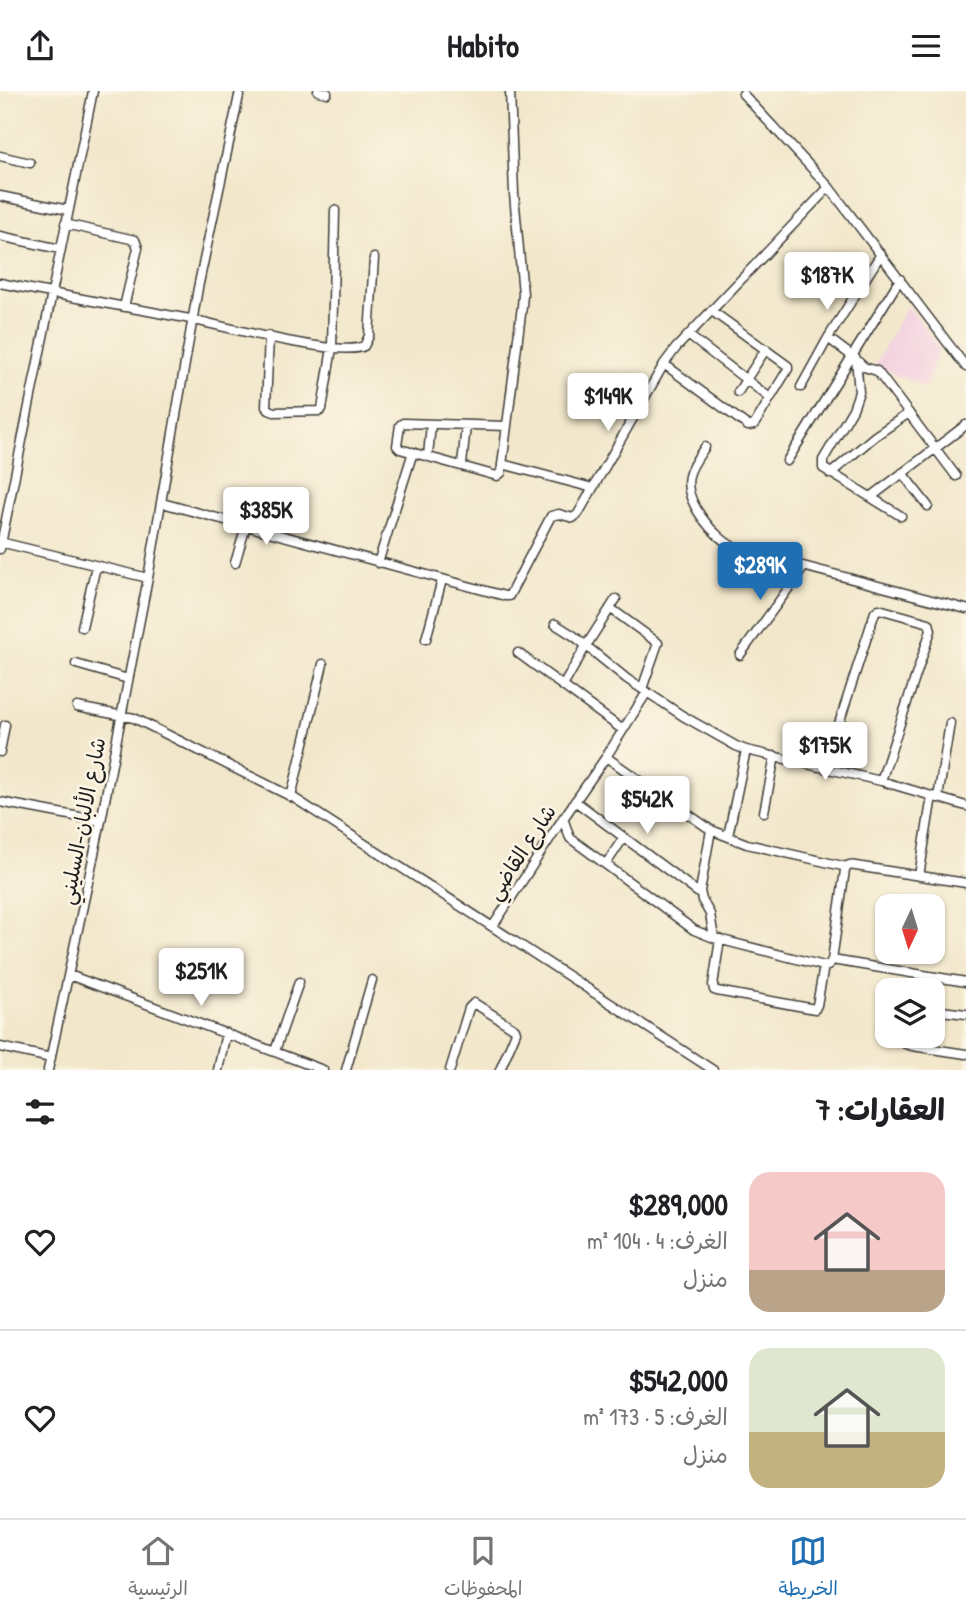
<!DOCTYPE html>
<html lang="ar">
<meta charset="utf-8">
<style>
:root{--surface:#fff;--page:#f2f2f2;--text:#202124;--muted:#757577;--line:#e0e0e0;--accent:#1f6fb2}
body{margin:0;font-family:"Patrick Hand","Playpen Sans Arabic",sans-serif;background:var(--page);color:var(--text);direction:rtl;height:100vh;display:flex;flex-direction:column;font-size:26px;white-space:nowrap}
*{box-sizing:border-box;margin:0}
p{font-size:23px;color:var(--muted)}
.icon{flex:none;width:38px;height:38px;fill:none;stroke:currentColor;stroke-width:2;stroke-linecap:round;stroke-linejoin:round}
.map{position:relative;height:979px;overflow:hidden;direction:ltr}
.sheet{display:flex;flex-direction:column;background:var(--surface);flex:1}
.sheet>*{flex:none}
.needle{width:46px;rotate:184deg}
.tools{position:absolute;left:875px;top:803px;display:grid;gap:14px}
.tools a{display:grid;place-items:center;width:70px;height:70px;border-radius:14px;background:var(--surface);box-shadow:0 2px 5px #0004;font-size:35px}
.price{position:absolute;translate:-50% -60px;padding:0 16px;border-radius:7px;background:#fff;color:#222;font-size:23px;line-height:46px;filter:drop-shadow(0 2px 4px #0008)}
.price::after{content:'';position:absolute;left:50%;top:42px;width:21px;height:16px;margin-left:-10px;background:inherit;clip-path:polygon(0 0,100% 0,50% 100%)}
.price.active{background:var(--accent);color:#fff}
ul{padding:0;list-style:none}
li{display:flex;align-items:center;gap:21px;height:175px;padding:0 21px}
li+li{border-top:2px solid var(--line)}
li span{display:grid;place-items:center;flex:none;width:196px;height:140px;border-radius:21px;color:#555}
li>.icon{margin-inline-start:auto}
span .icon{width:84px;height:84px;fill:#fffc;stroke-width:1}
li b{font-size:30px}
h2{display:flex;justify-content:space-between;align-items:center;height:84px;padding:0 21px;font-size:30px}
header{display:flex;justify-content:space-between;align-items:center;height:91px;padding:0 21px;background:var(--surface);font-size:32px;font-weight:800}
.tab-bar{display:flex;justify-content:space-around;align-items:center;height:98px;border-top:2px solid var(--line);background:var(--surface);font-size:19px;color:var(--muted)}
.tab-bar a{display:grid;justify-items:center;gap:4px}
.tab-bar .active{color:var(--accent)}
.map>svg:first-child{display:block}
</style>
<header><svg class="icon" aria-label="menu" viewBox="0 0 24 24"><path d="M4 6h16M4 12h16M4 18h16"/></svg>Habito<svg class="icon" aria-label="share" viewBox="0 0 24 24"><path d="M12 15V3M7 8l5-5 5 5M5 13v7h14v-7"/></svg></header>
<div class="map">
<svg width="966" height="979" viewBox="0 0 966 979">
<rect width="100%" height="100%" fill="#fcf5e5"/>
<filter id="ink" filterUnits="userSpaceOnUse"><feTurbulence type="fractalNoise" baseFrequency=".0143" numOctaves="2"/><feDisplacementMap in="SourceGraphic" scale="14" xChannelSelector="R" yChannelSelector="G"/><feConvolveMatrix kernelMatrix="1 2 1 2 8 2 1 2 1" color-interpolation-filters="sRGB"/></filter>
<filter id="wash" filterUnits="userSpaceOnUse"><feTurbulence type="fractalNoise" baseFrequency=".00686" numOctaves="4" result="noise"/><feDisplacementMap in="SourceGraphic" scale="28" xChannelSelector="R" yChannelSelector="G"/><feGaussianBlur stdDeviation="1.57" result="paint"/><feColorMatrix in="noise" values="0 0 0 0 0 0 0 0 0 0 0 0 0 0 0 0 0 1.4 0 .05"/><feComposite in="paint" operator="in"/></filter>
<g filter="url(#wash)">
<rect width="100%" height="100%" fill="#f2e7cb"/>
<path fill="#f3cfe0" d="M907 214 940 257 925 296 875 275Z"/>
</g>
<g filter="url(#ink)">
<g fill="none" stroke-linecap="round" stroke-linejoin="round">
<defs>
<path id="minor" d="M318 0 327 2
M743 3 829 96 966 276
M0 65 30 72
M0 105 68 119
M65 133 135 149 138 157 124 216
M0 145 60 158
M0 192C63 205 127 216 190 228 223 235 341 267 364 255L369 245 374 167
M688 244 770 307
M269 245 266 316 269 319 274 321 320 320 322 318 332 257 335 119
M828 247 852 265 864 276 877 280 956 385
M856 268 859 301 853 318 823 369V377L901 425
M664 273 748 335 754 334 788 278V275L712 220
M801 296 828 247 881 163
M738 301 766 258
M507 335 403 332 400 334 397 355 400 358 497 385 501 382 522 215 523 203 514 103 510 0
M705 356C699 365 691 375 689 385 683 410 715 449 738 458L966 518
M428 365 431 333
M787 370 900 188
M502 373 593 397
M462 374 466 334
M902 382 928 415
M830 383 875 345 909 322
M871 406 966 334
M162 412 505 505H509L551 425 559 423 573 427 578 423 664 273 676 257 829 96
M0 451 148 487 198 197 240 0
M0 458 93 0
M235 472 246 435
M378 472 413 361
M610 517 658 552 642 598
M555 533 574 545 627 588 683 625 736 655 746 659
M82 536 96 475
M426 548 442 489
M518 562 623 639
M740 564 804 476
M76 573 128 588
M563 595 586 555 616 508
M77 616 134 627 294 707 713 979
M0 661 5 634
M606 666 711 739 747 753 847 776
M825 676 875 521 879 518 929 532 931 539 881 690
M291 706 323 573
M938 707 950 632
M575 710 700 803
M0 711 101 730
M764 721 775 665
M563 727 570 747 694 839 714 847 824 875H828L832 869 845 779 849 774 966 792
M711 739 700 800 702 809 710 823 714 847
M728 745 746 659 881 690 966 715
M606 773 624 746
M919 785 932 705
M493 835 558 735 606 666 647 601
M720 848 713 894 714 899 717 900 815 918 817 914 824 875
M832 869 966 891
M69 884 323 979
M474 912 515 938 516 941 500 979
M933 919 966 923
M898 945 905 953 912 955 966 963
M0 956 51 967
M275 960 299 891
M48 979 101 730 148 487
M218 979 226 942
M346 979 372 889
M450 979 469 917 474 912"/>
</defs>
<use href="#minor" stroke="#3c3a36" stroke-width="11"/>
<use href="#minor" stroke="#fff" stroke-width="8"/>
</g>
</g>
<g text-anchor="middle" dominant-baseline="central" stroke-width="5" stroke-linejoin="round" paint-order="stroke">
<g font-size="21" fill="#1c1c1c" stroke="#fcf5e5">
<text transform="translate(82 730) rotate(-79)">شارع الألبان-السليني</text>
<text transform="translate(521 761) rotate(-57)">شارع القاضي</text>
</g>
</g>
</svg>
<div class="tools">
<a><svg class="needle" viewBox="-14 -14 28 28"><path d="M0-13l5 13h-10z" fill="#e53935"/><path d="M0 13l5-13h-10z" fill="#757577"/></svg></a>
<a><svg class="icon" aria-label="layers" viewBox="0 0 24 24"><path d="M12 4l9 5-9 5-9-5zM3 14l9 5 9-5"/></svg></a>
</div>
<b class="price" style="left:827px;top:221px">$187K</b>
<b class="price" style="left:608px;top:342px">$149K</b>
<b class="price" style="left:266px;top:456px">$385K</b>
<b class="price active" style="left:760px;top:511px">$289K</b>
<b class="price" style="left:825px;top:691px">$175K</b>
<b class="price" style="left:647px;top:745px">$542K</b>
<b class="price" style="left:201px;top:917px">$251K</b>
</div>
<section class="sheet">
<h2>العقارات: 7<svg class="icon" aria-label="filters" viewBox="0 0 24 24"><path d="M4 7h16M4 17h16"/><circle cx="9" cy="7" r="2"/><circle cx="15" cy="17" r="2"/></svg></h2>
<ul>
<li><span style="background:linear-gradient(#f6c9c9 70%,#b9a48a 0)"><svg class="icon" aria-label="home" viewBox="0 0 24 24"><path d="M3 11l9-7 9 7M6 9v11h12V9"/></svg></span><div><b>$289,000</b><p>الغرف: 4 · 104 m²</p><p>منزل</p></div><svg class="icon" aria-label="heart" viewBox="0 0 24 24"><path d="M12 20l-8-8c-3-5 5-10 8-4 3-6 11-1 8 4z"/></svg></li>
<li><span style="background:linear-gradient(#dfe7d0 60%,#c2b280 0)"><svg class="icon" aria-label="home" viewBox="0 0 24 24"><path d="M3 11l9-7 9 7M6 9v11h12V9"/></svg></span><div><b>$542,000</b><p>الغرف: 5 · 173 m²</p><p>منزل</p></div><svg class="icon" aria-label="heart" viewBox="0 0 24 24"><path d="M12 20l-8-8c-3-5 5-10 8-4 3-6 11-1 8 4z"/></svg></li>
</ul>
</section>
<nav class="tab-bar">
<a class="active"><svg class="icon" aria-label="map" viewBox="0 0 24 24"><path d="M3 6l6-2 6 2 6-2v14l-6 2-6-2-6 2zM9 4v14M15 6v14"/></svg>الخريطة</a>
<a><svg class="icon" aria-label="saved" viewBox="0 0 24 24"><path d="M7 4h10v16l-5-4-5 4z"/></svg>المحفوظات</a>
<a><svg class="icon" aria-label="home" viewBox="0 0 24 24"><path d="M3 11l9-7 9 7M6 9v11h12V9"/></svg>الرئيسية</a>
</nav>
